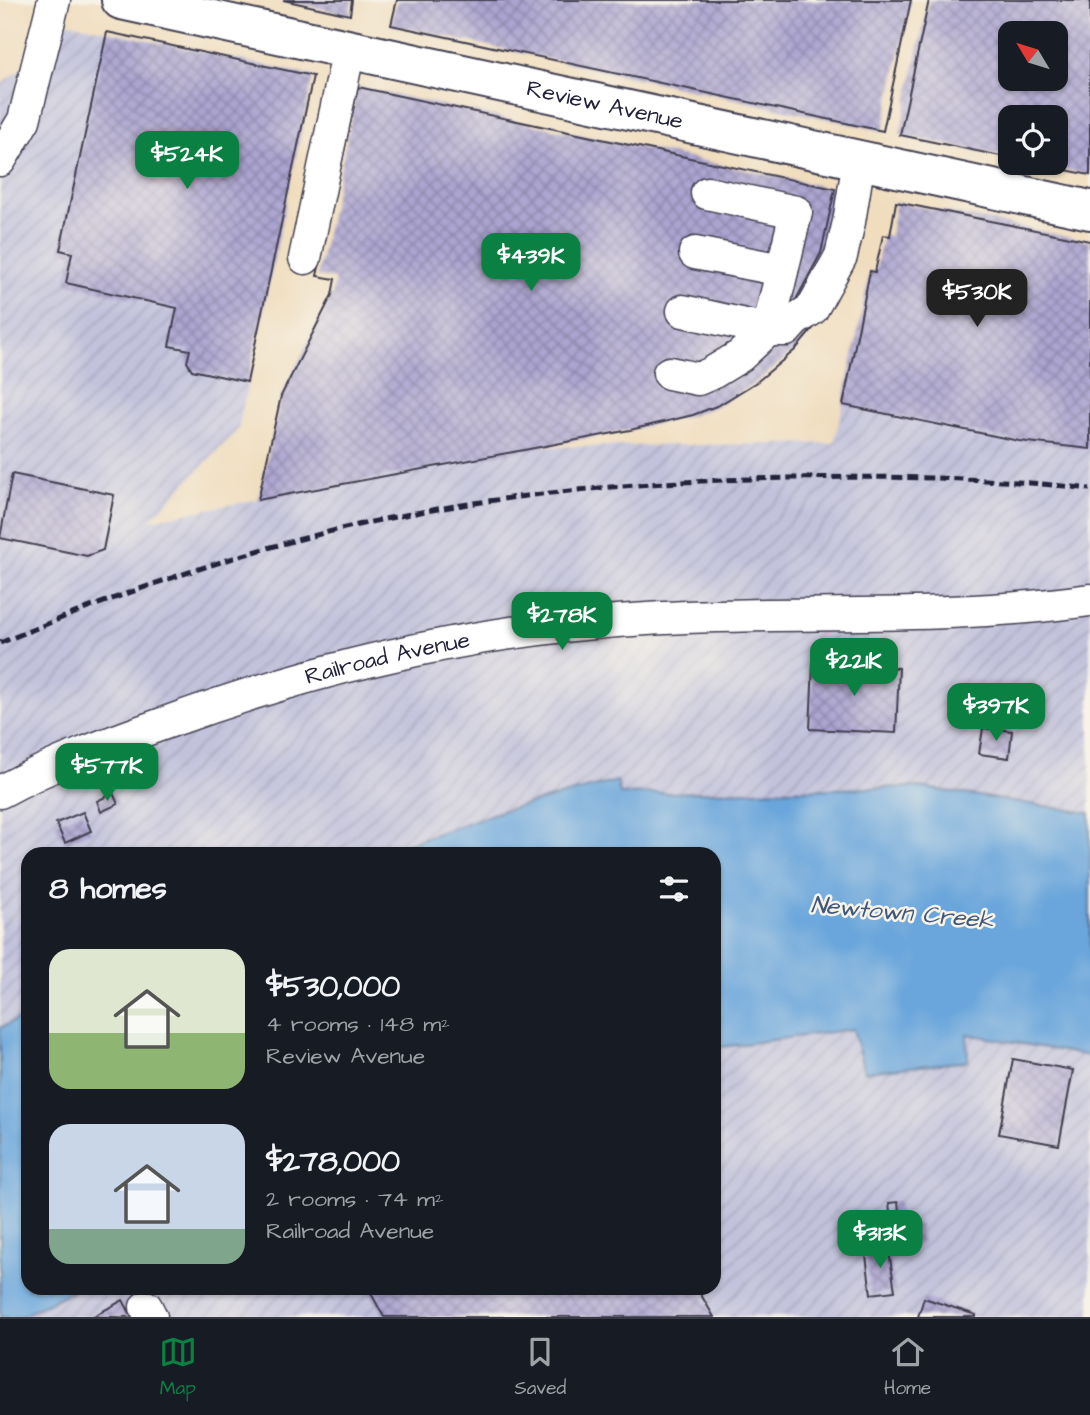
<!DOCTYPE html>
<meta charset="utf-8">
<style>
:root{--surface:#171b24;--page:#20242c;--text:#f1f3f6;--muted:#9ea1a6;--line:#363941;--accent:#0b8043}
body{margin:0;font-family:"Architects Daughter",sans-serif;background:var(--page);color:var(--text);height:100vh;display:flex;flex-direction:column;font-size:26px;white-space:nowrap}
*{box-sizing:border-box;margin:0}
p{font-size:23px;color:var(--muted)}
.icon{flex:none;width:38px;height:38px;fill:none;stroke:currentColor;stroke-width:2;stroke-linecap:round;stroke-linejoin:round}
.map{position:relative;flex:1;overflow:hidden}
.side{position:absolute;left:21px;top:847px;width:700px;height:448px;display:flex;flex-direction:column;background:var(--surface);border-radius:21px;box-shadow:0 2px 5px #0004}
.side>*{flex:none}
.needle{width:46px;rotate:308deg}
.tools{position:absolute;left:998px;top:21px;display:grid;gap:14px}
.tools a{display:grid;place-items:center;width:70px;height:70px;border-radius:14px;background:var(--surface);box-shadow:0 2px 5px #0004;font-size:35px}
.price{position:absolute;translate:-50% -60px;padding:0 16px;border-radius:14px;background:var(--accent);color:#fff;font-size:23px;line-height:46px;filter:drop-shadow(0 2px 4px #0008)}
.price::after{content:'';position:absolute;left:50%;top:42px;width:21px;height:16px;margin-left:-10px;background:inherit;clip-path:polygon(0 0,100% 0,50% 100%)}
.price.current{background:#222;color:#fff}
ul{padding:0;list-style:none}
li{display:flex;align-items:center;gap:21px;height:175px;padding:0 28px}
li span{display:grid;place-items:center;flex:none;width:196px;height:140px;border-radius:21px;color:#555}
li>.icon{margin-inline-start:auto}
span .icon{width:84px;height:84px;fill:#fffc;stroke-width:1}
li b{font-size:30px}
h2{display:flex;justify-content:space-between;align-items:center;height:84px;padding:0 28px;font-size:30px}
.tabs{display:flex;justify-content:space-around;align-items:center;height:98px;border-top:2px solid var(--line);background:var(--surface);font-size:19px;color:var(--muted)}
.tabs a{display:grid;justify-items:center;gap:4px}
.tabs .current{color:var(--accent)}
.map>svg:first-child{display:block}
</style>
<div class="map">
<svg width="1090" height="1317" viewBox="0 0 1090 1317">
<defs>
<pattern id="industrial-furrows" width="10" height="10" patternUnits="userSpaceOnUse" patternTransform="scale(1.75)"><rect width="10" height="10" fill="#c2c2dc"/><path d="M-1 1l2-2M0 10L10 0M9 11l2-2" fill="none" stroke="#a6a6be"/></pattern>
<pattern id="building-cross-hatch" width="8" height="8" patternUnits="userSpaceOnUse" patternTransform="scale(1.75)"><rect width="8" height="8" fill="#aca5d1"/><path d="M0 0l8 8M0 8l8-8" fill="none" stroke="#8c86ab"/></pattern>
</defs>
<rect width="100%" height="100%" fill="#f7f3e8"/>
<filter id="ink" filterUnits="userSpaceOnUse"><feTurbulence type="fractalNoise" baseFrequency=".0143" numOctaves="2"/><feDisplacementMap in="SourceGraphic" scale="14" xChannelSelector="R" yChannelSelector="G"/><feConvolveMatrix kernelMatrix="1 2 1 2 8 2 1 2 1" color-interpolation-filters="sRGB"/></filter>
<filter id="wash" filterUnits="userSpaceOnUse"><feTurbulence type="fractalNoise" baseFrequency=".00686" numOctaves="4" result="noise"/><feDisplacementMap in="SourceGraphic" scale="28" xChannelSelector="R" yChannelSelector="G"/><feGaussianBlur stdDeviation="1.57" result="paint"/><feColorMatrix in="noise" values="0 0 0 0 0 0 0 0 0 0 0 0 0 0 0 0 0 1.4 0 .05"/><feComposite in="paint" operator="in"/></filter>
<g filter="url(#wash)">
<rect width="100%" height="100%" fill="#f0ddbe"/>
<path fill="url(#industrial-furrows)" d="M39 18 68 22 313 76 238 430 150 520 536 447 834 443 843 405 1019 441 1090 449V817L619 794 617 781 380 854H28V1015L0 1029V85L29 63Z
M854 1029 864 1072 966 1034 1090 1056V1317H20L78 1288H714V1048Z"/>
<path fill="#6ba6db" stroke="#46648b" stroke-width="2" d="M617 781 620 794 919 787 1090 813V1056L967 1034 968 1061 864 1072 853 1029 714 1048V854H378L501 811Z
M28 1014V1288H78L20 1317H0V1028Z"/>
<g id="blocks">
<path fill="url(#building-cross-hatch)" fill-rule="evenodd" d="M283 0H352L350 15Z
M397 0H911L883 131 391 25Z
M929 0H1090V175L1036 164 1055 163V117H1010V158L900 135ZM1010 33H1055V79H1010Z
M107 32 313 76 247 382 192 370 187 362 190 350 169 346 177 308 66 283 72 253 60 250Z
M358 87 835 189 821 253 791 309 821 319 795 350 758 381 719 405 693 415 630 430 258 500 281 396 332 295 335 279 317 276Z
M896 202 1090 241V449L1019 441 843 405 870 271 875 272 883 235 890 236Z
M12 474 114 495 103 550 87 556 0 538Z
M817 657H834V665L899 668 896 733 810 729 813 664H817Z
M983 728 1012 731 1009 758 979 754Z
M113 793 118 804 101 812 97 801Z
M83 812 91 831 65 843 56 823Z
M1013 1059 1073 1070 1059 1145 999 1134Z
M898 1202 900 1219 891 1220 889 1203Z
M919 1225 922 1244 896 1249 893 1230Z
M888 1245 895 1291 871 1294 865 1248Z
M368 1288H697L714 1317H384Z
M924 1298 976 1315V1317H918Z
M123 1300 132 1317H92Z"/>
</g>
</g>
<g filter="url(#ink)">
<use href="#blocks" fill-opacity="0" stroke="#413e4f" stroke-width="2"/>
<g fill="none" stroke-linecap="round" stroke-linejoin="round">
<defs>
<g id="minor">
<path d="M0 160 24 120 54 0"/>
<path d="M695 253 782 270"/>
<path d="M305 258 349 49"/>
<path d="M683 311 768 330H786L795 320 812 309 841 256 849 222 859 160"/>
<path d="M669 373 698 379 712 373 740 356 768 330 796 212 707 193"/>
<path id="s1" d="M0 792C53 763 109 743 165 723 321 666 482 628 647 619 795 610 943 621 1090 600"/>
<path d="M146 1307 151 1317"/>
</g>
<g id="major">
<path id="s2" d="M121 0 1090 210"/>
</g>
</defs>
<use href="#minor" stroke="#413e4f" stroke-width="35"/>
<use href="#major" stroke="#413e4f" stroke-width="42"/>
<use href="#minor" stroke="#fff" stroke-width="32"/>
<use href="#major" stroke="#fff" stroke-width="38"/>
<path stroke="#22223b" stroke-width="5" stroke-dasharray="10 5" stroke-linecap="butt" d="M0 643C139 585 284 536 432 510 552 489 673 480 794 478 893 476 992 477 1090 489"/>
</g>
</g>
<g text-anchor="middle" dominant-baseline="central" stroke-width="5" stroke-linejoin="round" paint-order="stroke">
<g font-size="23" fill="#22223b" stroke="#f7f3e8">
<text stroke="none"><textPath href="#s2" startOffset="495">Review Avenue</textPath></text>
<text stroke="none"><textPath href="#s1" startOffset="411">Railroad Avenue</textPath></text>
</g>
<g font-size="24" font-style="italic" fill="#3f577b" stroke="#f7f3e8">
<text transform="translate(902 913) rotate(5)">Newtown Creek</text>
</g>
</g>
</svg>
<div class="tools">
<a><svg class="needle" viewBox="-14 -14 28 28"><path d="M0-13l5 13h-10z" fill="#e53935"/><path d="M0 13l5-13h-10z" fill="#9ea1a6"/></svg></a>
<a><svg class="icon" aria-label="locate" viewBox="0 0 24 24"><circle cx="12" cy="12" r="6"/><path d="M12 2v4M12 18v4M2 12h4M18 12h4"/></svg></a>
</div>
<b class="price" style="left:187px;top:191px">$524K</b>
<b class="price" style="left:531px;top:293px">$439K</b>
<b class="price current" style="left:977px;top:329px">$530K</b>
<b class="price" style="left:562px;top:652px">$278K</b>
<b class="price" style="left:854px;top:698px">$221K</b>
<b class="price" style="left:996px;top:743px">$397K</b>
<b class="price" style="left:107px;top:803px">$577K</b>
<b class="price" style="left:880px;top:1270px">$313K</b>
<section class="side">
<h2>8 homes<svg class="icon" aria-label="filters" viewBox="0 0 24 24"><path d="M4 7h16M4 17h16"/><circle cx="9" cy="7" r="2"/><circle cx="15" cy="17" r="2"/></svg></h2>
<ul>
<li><span style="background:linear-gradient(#dfe7d0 60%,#8fb573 0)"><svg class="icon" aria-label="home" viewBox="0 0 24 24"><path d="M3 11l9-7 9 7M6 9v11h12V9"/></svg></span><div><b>$530,000</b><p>4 rooms · 148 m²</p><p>Review Avenue</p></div></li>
<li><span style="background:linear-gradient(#c9d6e8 75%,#7fa58c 0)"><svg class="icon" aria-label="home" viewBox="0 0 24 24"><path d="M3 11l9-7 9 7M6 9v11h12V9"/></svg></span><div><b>$278,000</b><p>2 rooms · 74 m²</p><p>Railroad Avenue</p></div></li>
</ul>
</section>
</div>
<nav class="tabs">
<a class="current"><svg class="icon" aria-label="map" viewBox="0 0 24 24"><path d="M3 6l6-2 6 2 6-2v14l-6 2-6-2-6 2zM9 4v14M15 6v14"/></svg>Map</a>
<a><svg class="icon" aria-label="saved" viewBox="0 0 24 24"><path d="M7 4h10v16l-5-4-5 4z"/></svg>Saved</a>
<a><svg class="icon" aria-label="home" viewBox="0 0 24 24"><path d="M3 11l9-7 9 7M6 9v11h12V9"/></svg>Home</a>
</nav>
